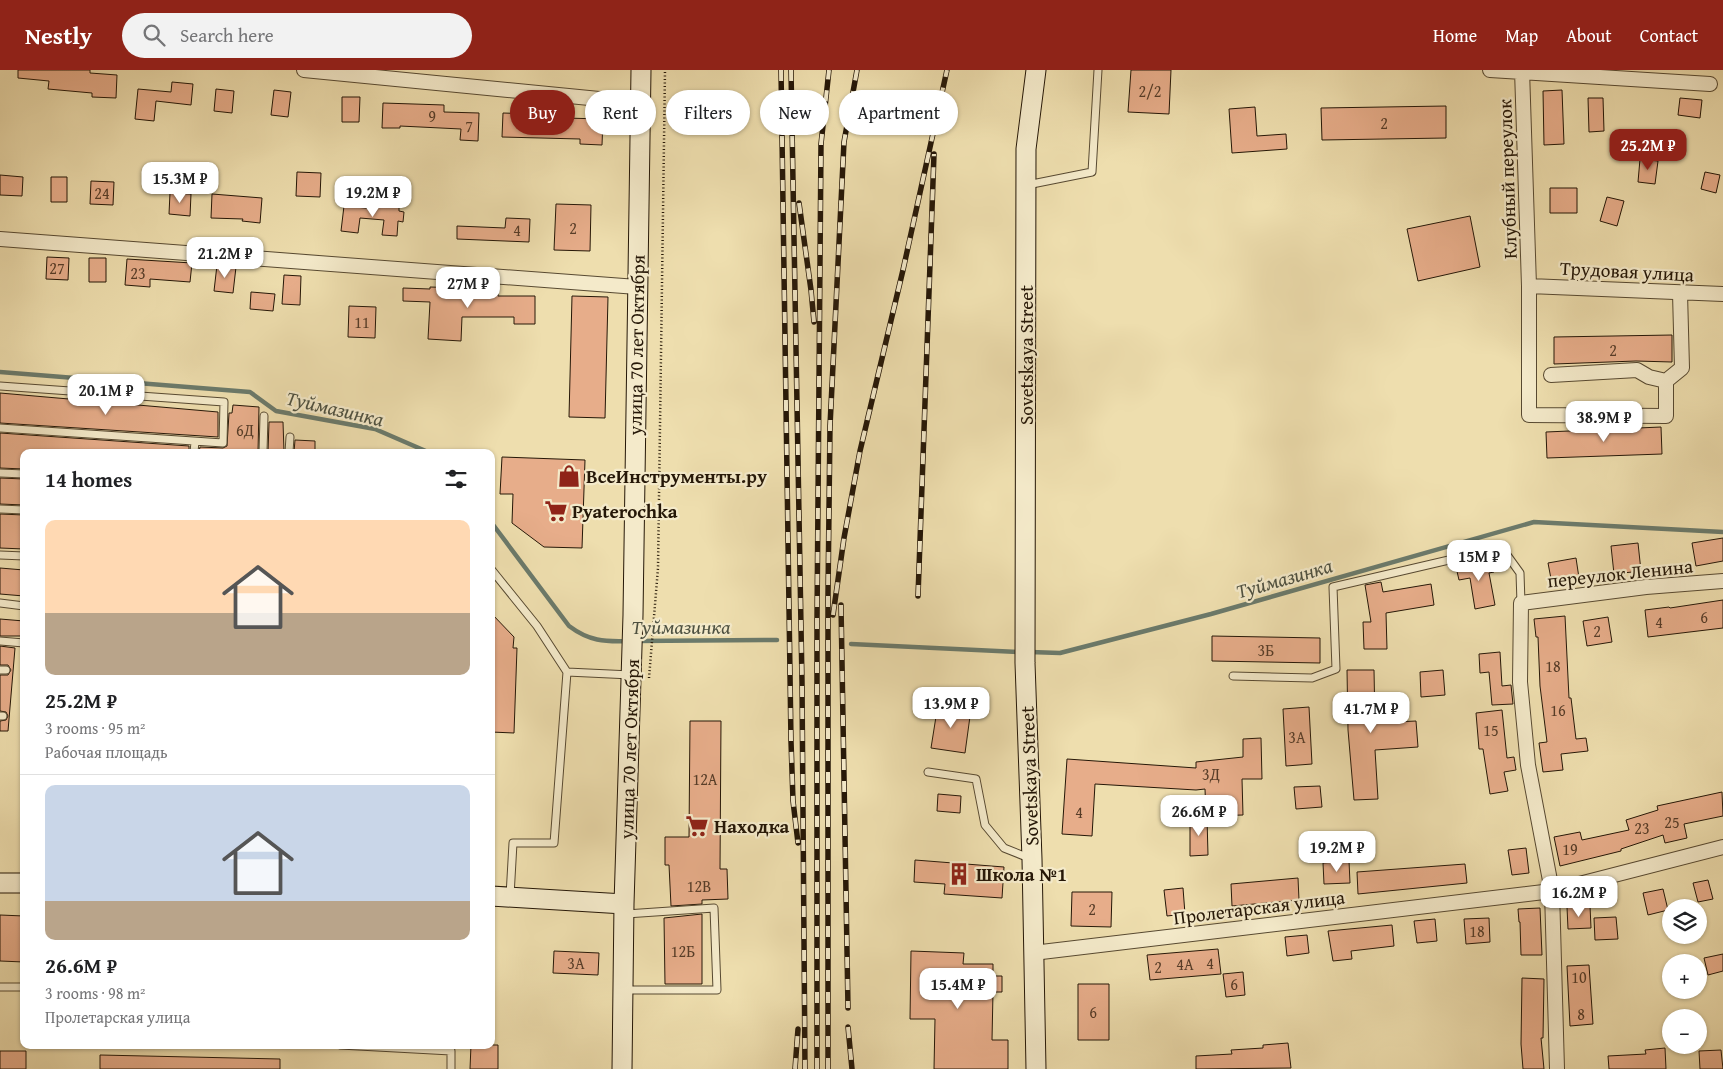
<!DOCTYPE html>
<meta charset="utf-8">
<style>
:root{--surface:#fff;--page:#f2f2f2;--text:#202124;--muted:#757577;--line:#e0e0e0;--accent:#8f2418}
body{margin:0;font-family:"Gentium Book Plus",serif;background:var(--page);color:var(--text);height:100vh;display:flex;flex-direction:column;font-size:19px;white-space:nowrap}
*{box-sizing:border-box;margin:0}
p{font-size:16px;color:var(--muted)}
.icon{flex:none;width:28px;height:28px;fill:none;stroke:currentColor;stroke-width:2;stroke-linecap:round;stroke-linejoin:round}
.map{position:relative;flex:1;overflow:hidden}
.sheet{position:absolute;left:20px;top:379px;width:475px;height:600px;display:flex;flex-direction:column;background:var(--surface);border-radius:10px;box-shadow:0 1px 4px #0004}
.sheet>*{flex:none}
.banner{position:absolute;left:510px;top:20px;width:475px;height:45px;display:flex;gap:10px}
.controls{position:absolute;left:1662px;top:829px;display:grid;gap:10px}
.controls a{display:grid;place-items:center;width:45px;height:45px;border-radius:50%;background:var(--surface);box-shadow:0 1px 4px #0004;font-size:25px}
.price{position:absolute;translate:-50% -42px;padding:0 11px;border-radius:10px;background:#fff;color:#222;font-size:16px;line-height:32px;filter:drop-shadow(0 1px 2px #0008)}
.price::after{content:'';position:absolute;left:50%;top:30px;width:15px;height:11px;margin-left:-8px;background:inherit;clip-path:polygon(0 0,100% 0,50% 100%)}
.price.active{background:var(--accent);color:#fff}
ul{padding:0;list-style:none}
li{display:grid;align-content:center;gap:10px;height:265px;padding:0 25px}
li+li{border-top:1px solid var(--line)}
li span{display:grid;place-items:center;height:155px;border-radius:10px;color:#555}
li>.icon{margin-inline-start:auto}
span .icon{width:90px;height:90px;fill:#fffc;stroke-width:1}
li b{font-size:21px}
h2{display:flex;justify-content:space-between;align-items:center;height:60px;padding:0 25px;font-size:21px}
.chip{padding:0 18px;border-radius:22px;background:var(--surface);box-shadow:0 1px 4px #0004;font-size:18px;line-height:45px}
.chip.active{background:var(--accent);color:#fff}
header{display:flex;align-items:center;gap:30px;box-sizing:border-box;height:70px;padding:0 25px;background:var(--accent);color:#fff}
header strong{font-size:24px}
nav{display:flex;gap:28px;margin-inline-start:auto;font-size:18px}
.search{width:350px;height:45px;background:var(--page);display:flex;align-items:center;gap:12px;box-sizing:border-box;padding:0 18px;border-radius:28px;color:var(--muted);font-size:19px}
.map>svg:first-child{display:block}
</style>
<header>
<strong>Nestly</strong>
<div class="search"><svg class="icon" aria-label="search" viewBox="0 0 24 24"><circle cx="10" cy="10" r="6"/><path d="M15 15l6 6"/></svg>Search here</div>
<nav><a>Home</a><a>Map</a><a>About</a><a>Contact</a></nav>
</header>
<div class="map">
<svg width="1723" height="999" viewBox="0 0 1723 999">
<rect width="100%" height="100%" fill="#eedeae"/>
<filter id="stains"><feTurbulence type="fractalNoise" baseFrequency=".004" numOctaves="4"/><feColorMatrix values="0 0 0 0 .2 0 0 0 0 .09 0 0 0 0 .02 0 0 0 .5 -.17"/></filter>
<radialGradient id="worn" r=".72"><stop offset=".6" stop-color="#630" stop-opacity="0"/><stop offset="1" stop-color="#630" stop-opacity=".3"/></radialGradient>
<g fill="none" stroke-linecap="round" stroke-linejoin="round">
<path stroke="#6b7a6b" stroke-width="4.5" d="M0 302 250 322 276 341 375 359 428 382
M491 452 569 556C589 571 604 572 629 571
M636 571 777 570
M851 574 1019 582
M1030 582 1060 583 1211 544 1534 452 1723 462"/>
</g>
<path fill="#e7ad8a" stroke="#251707" d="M18 0H90V3L117 5 116 28 92 27V23L48 19 49 11 18 8Z
M1131 0H1171L1169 44 1128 42Z
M172 12 193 14 191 35 156 31 154 51 135 49 138 19 171 22Z
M216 19 234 21 232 43 214 41Z
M274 20 291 22 288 47 271 45Z
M1562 20 1564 74 1544 75 1543 21Z
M342 27H360L359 52H342Z
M1588 28H1603L1604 61 1589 62Z
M1680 28 1702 30 1700 48 1678 45Z
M383 33 444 35V42L479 43 478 71 460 70 461 59 400 56V58H382Z
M1446 36V68L1322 70 1321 38Z
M1255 37 1257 66 1286 64 1287 79 1232 83 1229 39Z
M503 43 565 45 564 48 603 49 602 75 580 74V69L502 67Z
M1640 89 1658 91 1655 114 1638 112Z
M297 102 321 103 320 127 296 126Z
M1705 102 1720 105 1716 123 1701 119Z
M0 105 23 107 22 126 0 125Z
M51 107H67V132H51Z
M91 111 114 112 113 135 90 134Z
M1550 118H1577V143H1550Z
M170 123 191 124 190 146 169 144Z
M212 124 262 128 260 153 242 151 243 149 211 148Z
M1607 127 1624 131 1617 156 1600 151Z
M556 134 591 135 590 181 554 180Z
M376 135 399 137V141L404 142 403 152 398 151 397 166 382 165 384 150 360 148 358 163 341 161 344 136 376 139Z
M1470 146 1480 197 1418 211 1407 159Z
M506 148 530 149 529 172 457 169V156L505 158Z
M47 187 69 188 68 210 46 209Z
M89 188H106V212H89Z
M127 189 192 193 190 212 150 209V217L125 215Z
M217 195 236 197 233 223 214 221Z
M284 205 301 206 300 235 282 234Z
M430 217 464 218 463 223H498V226H535V254H514V247H462L461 271 428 269 430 232 403 231V218L430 219Z
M251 222 275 224 273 241 250 239Z
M572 226 608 227 605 348 569 347Z
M349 236 376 237 375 268 348 267Z
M1672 265V292L1636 291 1554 294V267Z
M0 323 218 342V367L0 353Z
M233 335 259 337 258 382H199L200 377 223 378 227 376 229 343H232Z
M269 352H283L284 382H268Z
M1661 357 1662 384 1547 388 1546 362Z
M0 363 189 376V382H24V399L0 398Z
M295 370 315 371V382H294Z
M502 387 585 390 582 478 544 477 512 453 513 424H500Z
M0 408 24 409V435L0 434Z
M0 444 24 445V479L0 478Z
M1723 468V491L1696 496 1692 473Z
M1638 473 1641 501 1614 504 1611 476Z
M1576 488 1579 508 1563 510V512L1552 514 1548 493Z
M1481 491H1492L1494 502 1489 503 1495 535 1475 539 1470 508 1459 510 1456 497Z
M0 498 24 500V526L0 524Z
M1381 512 1383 522 1431 514 1434 535 1386 543 1387 579H1364L1363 552H1371L1365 515Z
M1723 530V558L1648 567 1645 540 1669 537 1670 538Z
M491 543 514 567 513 578H517L514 663 491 662Z
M1565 546 1569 628H1571L1576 669 1586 668 1588 681 1561 684 1563 700 1543 702 1539 673 1547 672 1540 616 1538 567H1536L1534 549Z
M1608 547 1612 572 1587 576 1583 551Z
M0 549 24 551V566H0Z
M1212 566 1320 568V593L1212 591Z
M0 576 15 578 8 661H0V651L6 650 8 646 6 642 0 641V605H8L11 600 8 595H0Z
M1500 582 1502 616 1511 615 1513 634 1492 635 1489 602 1480 603 1479 584Z
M1347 600H1374L1375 653 1416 651 1418 677 1375 680 1378 729 1354 730 1348 660Z
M1443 600 1445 625 1421 627 1420 602Z
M938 634 971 639 965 683 931 678Z
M1309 637 1312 694 1286 696 1283 639Z
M1502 640 1507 688 1514 687 1516 700 1504 702 1508 721 1490 724 1483 679H1479L1476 643Z
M690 651H721L720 799H727L728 829 702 830V834L671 836 669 795H665V767H689Z
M1261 668 1262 709H1242L1243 745 1206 746 1205 719 1196 720 1095 714 1092 766 1062 764 1067 689 1196 698V692L1243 687V669Z
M1320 716 1322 737 1296 739 1294 717Z
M1722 722 1723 746 1684 754 1687 768 1665 773 1663 765 1621 779V781L1560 796 1554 767 1580 762 1582 770 1629 760 1626 750 1658 740 1657 736Z
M938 724 961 726 960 743 937 741Z
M1190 748H1207L1208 785 1190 786Z
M1526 778 1529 803 1512 805 1508 780Z
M915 790 1004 797 1002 828 944 824 945 814 914 812Z
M1349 791 1350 813 1324 814 1323 793Z
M1465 794 1467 813 1358 824 1357 802Z
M1298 808 1299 830 1232 836 1231 814Z
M1708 810 1713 829 1698 832 1693 813Z
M1183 818 1185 844 1167 846 1164 820Z
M1663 819 1668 840 1648 845 1643 823Z
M1072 822H1112L1111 857 1071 856Z
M1590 836 1591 858 1568 859 1567 837Z
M1540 838 1542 885H1521L1520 852H1519L1518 839Z
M702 844V914H665L664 848Z
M0 845 24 846V892L0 891Z
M1616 847 1618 869 1595 870 1594 848Z
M1489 848 1490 872 1466 874 1464 849Z
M1435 849 1437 871 1417 873 1414 851Z
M1392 855 1394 876 1351 881 1352 889 1333 891 1328 861Z
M1307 865 1309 883 1287 886 1285 867Z
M1218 879 1221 904 1150 910 1147 885Z
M554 881 599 883 598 905 553 903Z
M911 881 964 883 963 894H993V906H1002V922H993L992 970H1008V999H934L935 949H910Z
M1723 884V901L1708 905 1704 888Z
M1589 895 1593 954 1570 956 1567 896Z
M1243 902 1245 925 1226 927 1223 904Z
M1522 908 1544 909 1543 968H1541L1544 999H1523L1521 974Z
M1078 914H1109V970H1078Z
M1288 973 1291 998 1196 999V986L1232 984 1231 980 1263 978V975Z
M471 975H498V999H470Z
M1665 978 1666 999H1609L1608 986 1646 984 1645 980Z
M1721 980 1723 999H1700L1699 981Z
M0 981H26V999H0Z
M100 985 280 989V999H100Z"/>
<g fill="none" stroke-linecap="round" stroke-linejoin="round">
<defs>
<path id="lane" d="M1027 115 1092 102 1098 0
M0 316 224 332 223 373 0 358
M194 382 195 372
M263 382 264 346
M289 382 290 367
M0 403 24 404
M0 439 24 440
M0 485 24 486
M491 499 537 556 567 602
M0 533 24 536
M0 571 24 573
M0 600H6
M1233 606 1312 608 1336 599 1333 517 1466 486 1507 485 1520 503 1521 533
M0 646H3
M928 702 976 709 985 755 1004 778 1029 788
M510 826 513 773H554L567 602 631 605
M0 917H24
M624 920H717L714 838 626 844
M340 975 451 981V999"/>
<path id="street" d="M304 0 640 33
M1490 0 1710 14
M1522 0 1529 216V345L1666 346V311L1682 298 1680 223
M0 169 637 217
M1529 216 1723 224
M1551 305 1637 300 1649 307 1666 311
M1033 883 1552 821 1723 777
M1557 999 1552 821 1528 695 1520 612 1521 533 1646 517 1723 511"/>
<path id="secondary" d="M0 813H24
M491 826 624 834
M622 999 624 834 633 545 641 0
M1036 999 1032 789 1025 593 1026 79 1036 0"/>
</defs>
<use href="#lane" stroke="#574931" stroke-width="9"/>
<use href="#street" stroke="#574931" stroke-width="16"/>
<use href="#secondary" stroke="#251707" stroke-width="21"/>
<path stroke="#251707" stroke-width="2.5" stroke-dasharray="1 2.5" stroke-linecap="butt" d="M649 608 658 498 665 0"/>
<use href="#lane" stroke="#f4eaca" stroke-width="7"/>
<use href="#street" stroke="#f4eaca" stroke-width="14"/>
<use href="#secondary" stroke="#f4eaca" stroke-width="19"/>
<defs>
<path id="rail" d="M781 0 791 671 793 731 798 773
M791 0 802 612 805 999
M799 133 811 220 814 252
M918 526 934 84
M841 535 848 938
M833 545 844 468 860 381 903 200 947 0
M848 957 852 999
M795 999 798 959
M817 999V550L821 74 829 0
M828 999V524L830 356 844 72 857 0"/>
</defs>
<use href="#rail" stroke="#251707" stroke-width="5.5"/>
<use href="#rail" stroke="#f4eaca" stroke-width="4" stroke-dasharray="11" stroke-linecap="butt"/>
</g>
<defs>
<symbol id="shop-bare" viewBox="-9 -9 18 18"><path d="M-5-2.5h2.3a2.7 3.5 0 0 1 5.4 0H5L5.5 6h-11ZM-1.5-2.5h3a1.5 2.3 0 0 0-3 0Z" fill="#8f2418" stroke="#f4eaca" stroke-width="2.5" paint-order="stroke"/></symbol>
<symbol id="supermarket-bare" viewBox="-9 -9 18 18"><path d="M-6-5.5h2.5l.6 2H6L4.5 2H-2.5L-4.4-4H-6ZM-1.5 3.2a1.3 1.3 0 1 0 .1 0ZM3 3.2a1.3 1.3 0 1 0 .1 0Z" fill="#8f2418" stroke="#f4eaca" stroke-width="2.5" paint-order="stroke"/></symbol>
<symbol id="building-bare" viewBox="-9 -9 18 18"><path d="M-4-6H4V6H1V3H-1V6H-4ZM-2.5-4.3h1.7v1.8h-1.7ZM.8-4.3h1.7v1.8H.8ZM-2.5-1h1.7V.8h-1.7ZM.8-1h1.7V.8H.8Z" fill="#8f2418" stroke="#f4eaca" stroke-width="2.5" paint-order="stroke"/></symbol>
</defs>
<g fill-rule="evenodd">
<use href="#shop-bare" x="553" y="390" width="32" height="32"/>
<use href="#supermarket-bare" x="540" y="425" width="32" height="32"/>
<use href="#supermarket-bare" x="681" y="740" width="32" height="32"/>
<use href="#building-bare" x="943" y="788" width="32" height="32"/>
</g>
<g text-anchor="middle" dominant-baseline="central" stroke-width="4.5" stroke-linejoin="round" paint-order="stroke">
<g font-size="16" fill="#563c28">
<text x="1150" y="21">2/2</text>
<text x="432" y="46">9</text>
<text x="1384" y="53">2</text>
<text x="469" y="56">7</text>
<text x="102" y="123">24</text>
<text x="573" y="158">2</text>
<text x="517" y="160">4</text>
<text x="57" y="198">27</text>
<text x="138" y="203">23</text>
<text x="362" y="252">11</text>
<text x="1613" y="280">2</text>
<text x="245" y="360">6Д</text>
<text x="1704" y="547">6</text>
<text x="1659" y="552">4</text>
<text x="1597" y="561">2</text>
<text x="1266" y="580">3Б</text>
<text x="1553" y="596">18</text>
<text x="1558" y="640">16</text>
<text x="1491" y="660">15</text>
<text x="1297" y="667">3А</text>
<text x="1211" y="704">3Д</text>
<text x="705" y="709">12А</text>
<text x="1079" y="742">4</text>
<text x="1672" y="752">25</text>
<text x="1642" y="758">23</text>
<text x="1570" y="779">19</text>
<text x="699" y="816">12В</text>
<text x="1092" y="839">2</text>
<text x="1477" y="861">18</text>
<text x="683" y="881">12Б</text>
<text x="576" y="893">3А</text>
<text x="1210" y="893">4</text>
<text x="1185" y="894">4А</text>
<text x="1158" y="897">2</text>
<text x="1579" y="907">10</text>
<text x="1234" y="914">6</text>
<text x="1093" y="942">6</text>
<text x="1581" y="944">8</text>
</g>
<g font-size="19" fill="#251707" stroke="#f4eaca">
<text transform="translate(1507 109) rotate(-92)">Клубный переулок</text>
<text transform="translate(1627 201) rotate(3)">Трудовая улица</text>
<text transform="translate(636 275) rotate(-89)">улица 70 лет Октября</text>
<text transform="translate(1026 285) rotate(-90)">Sovetskaya Street</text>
<text transform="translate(1620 503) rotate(-6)">переулок Ленина</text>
<text transform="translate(629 679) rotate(-88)">улица 70 лет Октября</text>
<text transform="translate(1029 706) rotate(-92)">Sovetskaya Street</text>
<text transform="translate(1259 837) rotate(-7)">Пролетарская улица</text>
</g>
<g font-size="19" font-weight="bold" fill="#251707" stroke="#f4eaca" text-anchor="start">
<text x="586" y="406">ВсеИнструменты.ру</text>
<text x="572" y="441">Pyaterochka</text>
<text x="714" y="756">Находка</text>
<text x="976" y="804">Школа №1</text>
</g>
<g font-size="20" font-style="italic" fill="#4e5141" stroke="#f4eaca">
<text transform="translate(335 338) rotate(13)">Туймазинка</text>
<text transform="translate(1284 508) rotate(-16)">Туймазинка</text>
<text x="681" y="556">Туймазинка</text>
</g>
</g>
<rect width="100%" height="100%" filter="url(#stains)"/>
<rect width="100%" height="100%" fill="url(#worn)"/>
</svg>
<div class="controls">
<a><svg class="icon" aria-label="layers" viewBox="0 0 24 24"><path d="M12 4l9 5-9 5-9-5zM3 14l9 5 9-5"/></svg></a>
<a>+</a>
<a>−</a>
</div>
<b class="price active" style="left:1648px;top:101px">25.2M ₽</b>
<b class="price" style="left:180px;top:134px">15.3M ₽</b>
<b class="price" style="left:373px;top:148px">19.2M ₽</b>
<b class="price" style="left:225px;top:209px">21.2M ₽</b>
<b class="price" style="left:468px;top:239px">27M ₽</b>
<b class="price" style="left:106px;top:346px">20.1M ₽</b>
<b class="price" style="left:1604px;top:373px">38.9M ₽</b>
<b class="price" style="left:1479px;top:512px">15M ₽</b>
<b class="price" style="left:951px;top:659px">13.9M ₽</b>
<b class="price" style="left:1371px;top:664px">41.7M ₽</b>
<b class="price" style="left:1199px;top:767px">26.6M ₽</b>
<b class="price" style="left:1337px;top:803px">19.2M ₽</b>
<b class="price" style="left:1579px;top:848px">16.2M ₽</b>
<b class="price" style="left:958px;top:940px">15.4M ₽</b>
<div class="banner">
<a class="chip active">Buy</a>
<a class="chip">Rent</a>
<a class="chip">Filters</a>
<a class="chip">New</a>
<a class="chip">Apartment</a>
</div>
<section class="sheet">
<h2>14 homes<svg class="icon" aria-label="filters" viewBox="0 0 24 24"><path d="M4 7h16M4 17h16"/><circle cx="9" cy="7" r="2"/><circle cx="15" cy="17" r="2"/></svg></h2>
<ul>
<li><span style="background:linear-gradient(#ffd9b3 60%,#b9a48a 0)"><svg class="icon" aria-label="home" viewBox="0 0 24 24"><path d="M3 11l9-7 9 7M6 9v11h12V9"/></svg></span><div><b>25.2M ₽</b><p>3 rooms · 95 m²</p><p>Рабочая площадь</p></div></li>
<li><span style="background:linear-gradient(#c9d6e8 75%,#b9a48a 0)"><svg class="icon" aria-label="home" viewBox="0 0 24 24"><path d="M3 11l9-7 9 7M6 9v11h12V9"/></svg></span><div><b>26.6M ₽</b><p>3 rooms · 98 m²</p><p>Пролетарская улица</p></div></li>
</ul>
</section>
</div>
